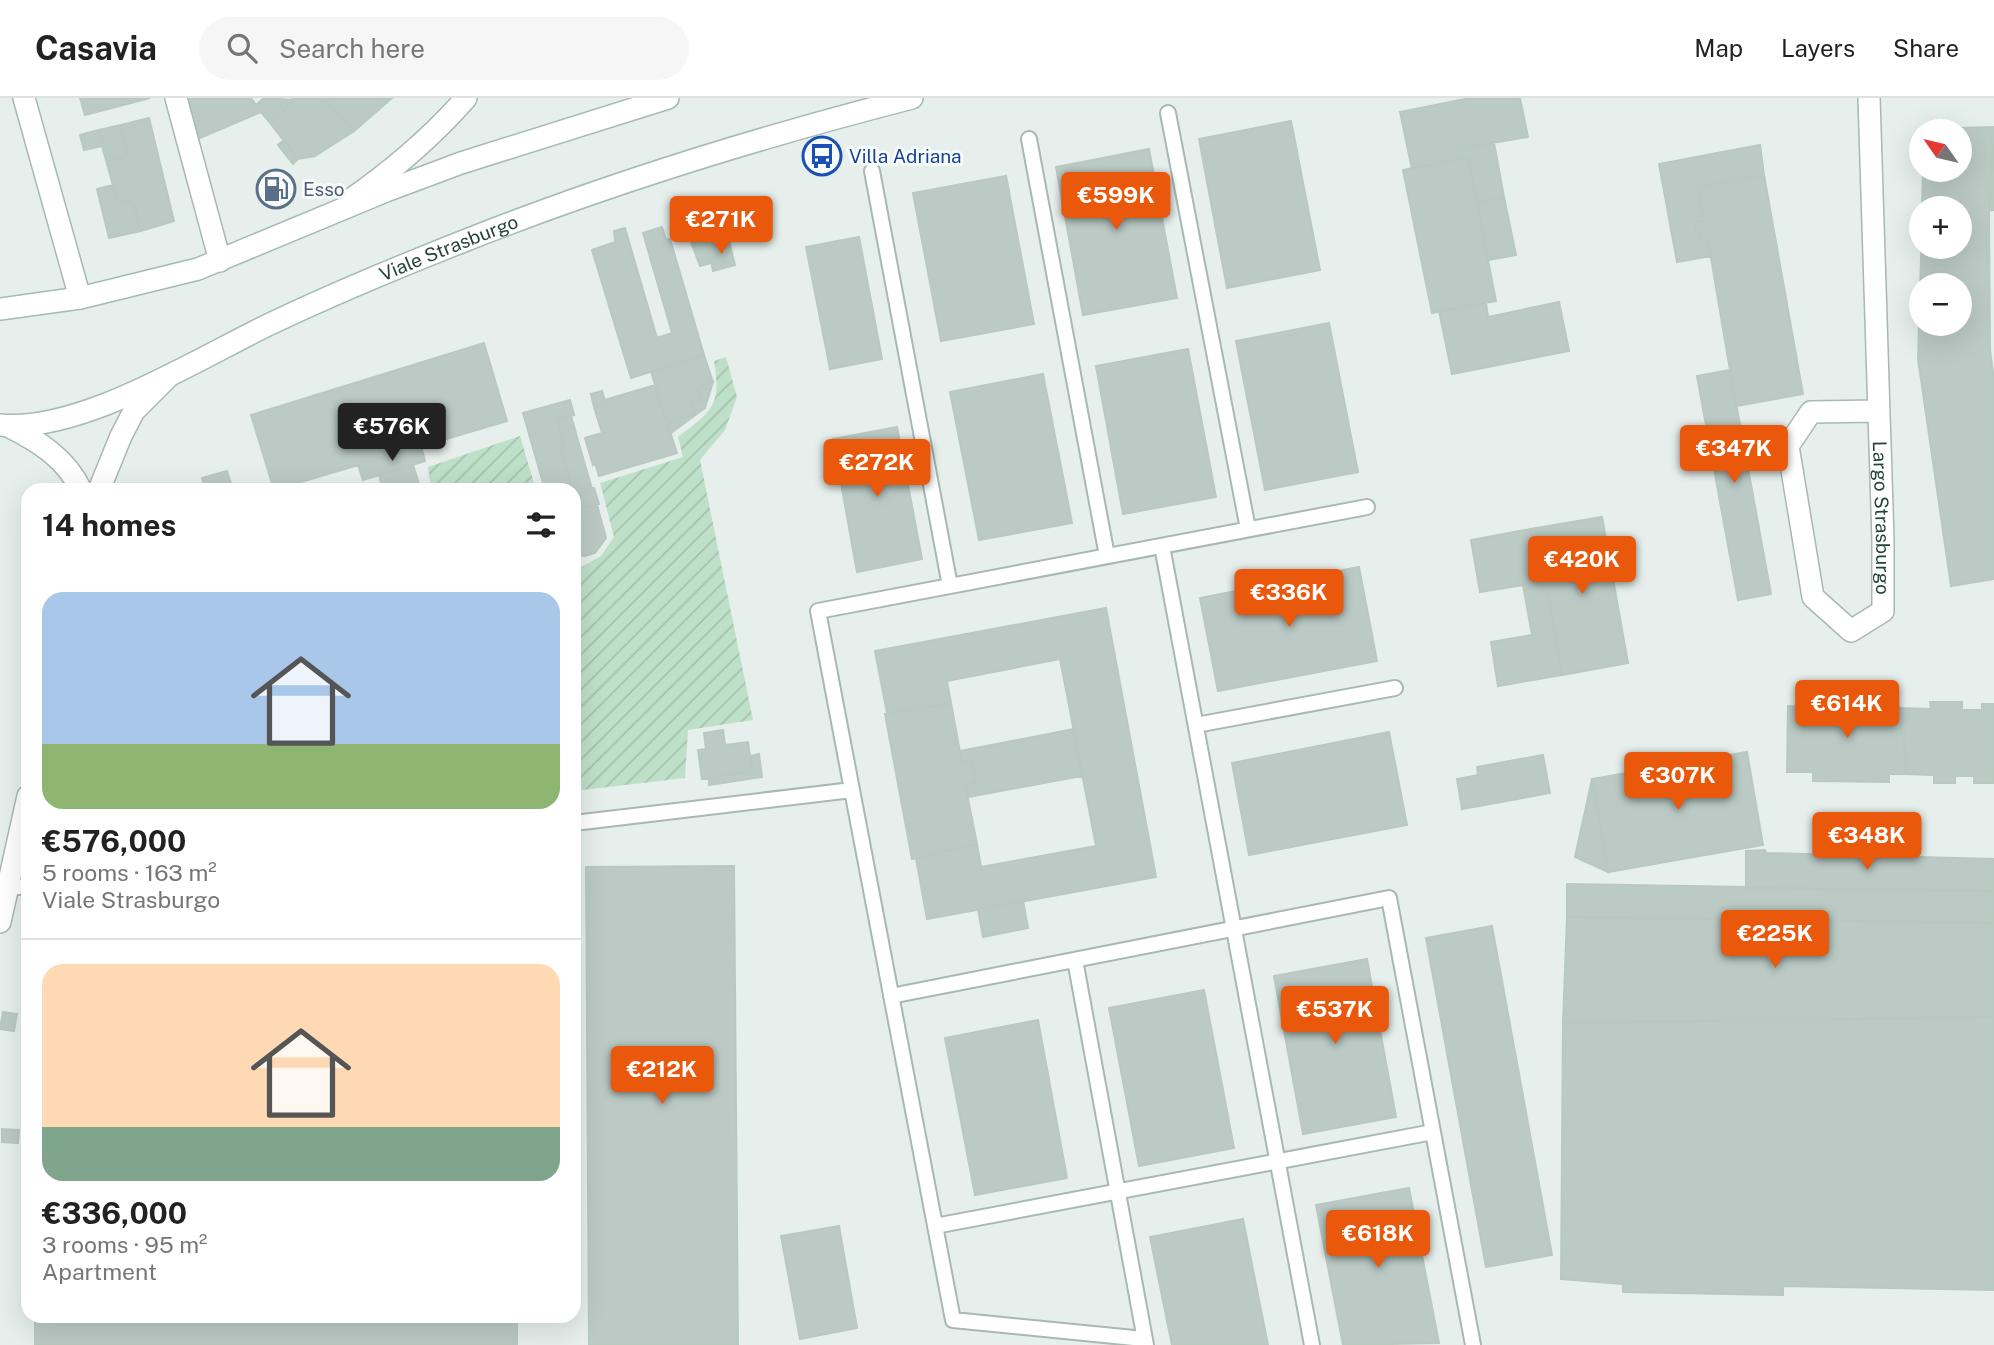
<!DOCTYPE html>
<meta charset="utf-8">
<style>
:root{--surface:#fff;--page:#f6f6f6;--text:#222;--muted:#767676;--line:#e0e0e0;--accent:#ea580c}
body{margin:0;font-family:"Public Sans",sans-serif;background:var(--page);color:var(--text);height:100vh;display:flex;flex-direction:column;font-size:26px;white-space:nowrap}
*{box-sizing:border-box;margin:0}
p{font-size:23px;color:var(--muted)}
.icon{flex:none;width:38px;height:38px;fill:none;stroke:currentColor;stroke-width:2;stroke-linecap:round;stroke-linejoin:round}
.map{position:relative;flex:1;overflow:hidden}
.details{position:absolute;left:21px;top:385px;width:560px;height:840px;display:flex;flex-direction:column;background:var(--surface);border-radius:21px;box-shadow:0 7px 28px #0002}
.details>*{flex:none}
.needle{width:46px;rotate:304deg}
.fabs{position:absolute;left:1909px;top:21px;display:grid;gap:14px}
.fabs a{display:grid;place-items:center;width:63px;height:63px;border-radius:50%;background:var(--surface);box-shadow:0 7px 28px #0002;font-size:35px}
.price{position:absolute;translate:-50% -60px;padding:0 16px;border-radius:7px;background:var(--accent);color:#fff;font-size:23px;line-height:46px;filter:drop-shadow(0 2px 4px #0008)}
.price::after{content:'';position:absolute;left:50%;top:42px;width:21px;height:16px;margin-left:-10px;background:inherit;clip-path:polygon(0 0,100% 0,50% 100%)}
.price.current{background:#222;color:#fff}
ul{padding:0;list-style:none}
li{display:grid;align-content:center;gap:14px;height:371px;padding:0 21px}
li+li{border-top:2px solid var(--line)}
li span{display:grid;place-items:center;height:217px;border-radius:21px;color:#555}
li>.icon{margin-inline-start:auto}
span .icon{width:126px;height:126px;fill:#fffc;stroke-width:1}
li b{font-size:30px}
h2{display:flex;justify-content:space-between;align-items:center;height:84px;padding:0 21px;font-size:30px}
header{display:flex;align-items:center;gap:42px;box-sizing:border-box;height:98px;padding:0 35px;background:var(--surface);border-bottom:2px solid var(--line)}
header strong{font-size:33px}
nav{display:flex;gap:38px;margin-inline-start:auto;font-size:24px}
.search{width:490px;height:63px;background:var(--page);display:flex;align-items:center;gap:18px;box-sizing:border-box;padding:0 24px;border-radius:38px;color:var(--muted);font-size:26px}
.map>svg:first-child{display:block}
</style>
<header>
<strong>Casavia</strong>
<div class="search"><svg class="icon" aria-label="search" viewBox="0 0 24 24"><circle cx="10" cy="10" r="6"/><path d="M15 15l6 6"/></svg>Search here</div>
<nav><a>Map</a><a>Layers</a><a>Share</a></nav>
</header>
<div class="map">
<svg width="1994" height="1247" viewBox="0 0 1994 1247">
<defs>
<pattern id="garden-furrows" width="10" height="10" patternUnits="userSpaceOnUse" patternTransform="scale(1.75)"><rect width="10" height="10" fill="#bfe0c8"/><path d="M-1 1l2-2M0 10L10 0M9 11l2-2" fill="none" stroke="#a4c1ad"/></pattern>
</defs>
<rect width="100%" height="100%" fill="#e6efeb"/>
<path fill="url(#garden-furrows)" d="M726 259 737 299 725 332 700 362 753 622 688 632 685 680 574 693V467L581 469 601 458 614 439 600 385 683 359 678 339C711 313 722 309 714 263Z
M520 338 536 392H431L428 369Z"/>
<path fill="#bbcac4" stroke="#b8c9c2" stroke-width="2" fill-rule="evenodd" d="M80 0H150L85 17Z
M185 0H251L256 7 264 0 293 2 271 26 261 14 195 42Z
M292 0H322L354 33 315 58 298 61 271 26 293 2Z
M322 0H392L354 33Z
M1470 0H1520L1528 39 1457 51 1459 61 1412 71 1400 14Z
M149 20 174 123 141 133 133 102 118 105 102 48 84 52 80 37 99 32 107 63 128 58 121 27Z
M1291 23 1320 172 1227 190 1199 41Z
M121 27 128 58 107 63 99 32Z
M1993 29 1994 112 1989 113Z
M1993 29 1989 113 1990 252 1994 282V481L1951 488 1918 261 1922 127V149H1960V110H1922L1923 72H1960V33H1924V31ZM1922 187H1960V226H1922Z
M284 42 298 61 293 66 278 47Z
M1494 45 1504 99 1477 105 1468 59 1459 61 1457 51Z
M1760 47 1764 77 1698 89 1704 123 1694 124 1696 134 1699 133 1701 143 1708 142 1711 158 1677 164 1659 66Z
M1149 51 1177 200 1083 217 1056 69Z
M1468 59 1496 203 1432 215 1403 72Z
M1764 77 1803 296 1736 308 1708 142 1701 143 1699 133 1696 134 1694 124 1704 123 1698 89Z
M1006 78 1034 226 941 243 913 95Z
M113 87 118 105 133 102 141 133 109 140 97 91Z
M1504 99 1516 157 1488 162 1477 105Z
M720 100 729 143 708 149 697 105Z
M698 108 711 165 700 168 680 114Z
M662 129 666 142 670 141 704 257 631 280 592 152 615 144 614 133 625 130 657 240 672 235 643 135Z
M859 139 882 261 830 271 806 149Z
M729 143 735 167 713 173 708 149Z
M1559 204 1569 253 1452 276 1439 213 1486 205 1488 219Z
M1329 225 1358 374 1265 392 1236 243Z
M484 245 507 323 274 392 251 317Z
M1188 251 1216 399 1123 416 1096 268Z
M704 257 713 284 697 289 701 302 692 305 695 315 667 325 651 274Z
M1730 272 1771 496 1738 502 1697 278Z
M1043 276 1072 425 979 442 950 294Z
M713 284 705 310 671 335 667 325 695 315 692 305 701 302 697 289Z
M655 287 677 355 599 378 595 365 593 367 585 340 602 335 594 309 606 306 605 302Z
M602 293 606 306 594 309 591 296Z
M570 302 574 317 557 322 564 347 560 349 573 392H545L523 315Z
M571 318 592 391 575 396 560 349 564 347 557 322Z
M897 329 922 461 857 474 833 341Z
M421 348 425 363 363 382 358 367Z
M413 367 420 389 410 392H383L379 377Z
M227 373 233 392H205L202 380Z
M594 390 599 406 574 412V394L575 396Z
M597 407 606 440 595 455 585 458 574 457V412Z
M1602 419 1628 565 1562 577 1536 430Z
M1536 430 1562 577 1498 588 1491 544 1532 537 1523 487 1480 494 1471 442Z
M1359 469 1377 563 1218 593 1200 500Z
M1106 510 1156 779 927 821 916 760 977 746 981 769 1096 748 1060 561 947 583 951 605 887 615 875 553Z
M1813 599H1847V609L1864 610 1865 600 1897 601V610H1902L1901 636H1904V653H1906L1905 676H1889V684L1813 683V674H1787L1788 608 1813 609Z
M1930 604H1962V612H1982V606H1994V685H1974V678H1955V685H1934V677L1905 676 1906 653H1904V636H1901L1902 610 1931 611Z
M951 605 962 665 971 662 976 684 965 686 977 746 912 761 885 616Z
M1074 631 1082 678 968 699 965 686 976 684 971 662 962 665 960 653Z
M723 632 725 647 748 644 752 673 702 681 698 652 706 651 704 635Z
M1389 634 1407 727 1249 757 1232 665Z
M1747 654 1763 747 1608 774 1592 681Z
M759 656 762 679 709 687V680L752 673 750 658Z
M1543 657 1550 695 1462 711 1457 681 1478 677 1477 669Z
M1592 681 1608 774 1575 759Z
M1765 752 1766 755 1994 761V793L1746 790V753Z
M734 768 738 1247H589L586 769Z
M1567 786 1994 793V825L1567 819Z
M1023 803 1028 830 983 839 978 811Z
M1567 819 1994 825V919L1563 925Z
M1492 828 1552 1157 1486 1169 1426 840Z
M1367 861 1396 1019 1303 1036 1274 878Z
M24 880H28V912H24Z
M1204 892 1234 1050 1139 1068 1109 910Z
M3 914 17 916 14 933 0 931Z
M1994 919V1192L1783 1188V1197L1623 1194V1186L1561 1181 1563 925Z
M1038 922 1067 1080 975 1097 945 940Z
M2 1031 19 1032 18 1045 2 1044Z
M1409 1090 1439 1245 1343 1247 1316 1107Z
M1243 1121 1268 1247H1172L1150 1139Z
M839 1128 857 1230 800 1241 781 1138Z
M35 1218H517V1247H35Z"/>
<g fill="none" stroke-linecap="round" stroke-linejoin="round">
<defs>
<path id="lane" d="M1168 15 1248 431
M1029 41 1107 458
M872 73 950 488
M1162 448 1312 1247
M1196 627 1395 590
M852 692 953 1222 1144 1241
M574 725 852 692 818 513 1367 409
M8 790 28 788
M1075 862 1146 1247
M891 898 1389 800 1473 1247
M935 1128 1433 1034"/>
<g id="street">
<path d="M176 0 220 163"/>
<path id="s1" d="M1869 0 1883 442V513L1851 533 1813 499 1788 348 1811 314 1878 313"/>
<path d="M350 102C393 72 431 40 466 0"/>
<path d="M8 328C38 343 66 360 81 392"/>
<path d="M99 392 121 338 134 313 168 279"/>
<path d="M0 824 28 698"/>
</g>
<g id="secondary">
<path d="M24 0 80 200"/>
<path d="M0 211 80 200 198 171 386 93 461 65 668 0"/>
<path id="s2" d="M0 327C81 335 197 261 270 226 333 196 398 169 464 143 610 85 760 39 912 0"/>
</g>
</defs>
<use href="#lane" stroke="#a8b8b2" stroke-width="18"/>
<use href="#street" stroke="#a8b8b2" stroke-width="24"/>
<use href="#secondary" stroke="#a4bbb3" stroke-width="24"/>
<use href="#lane" stroke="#fff" stroke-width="14"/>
<use href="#street" stroke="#fff" stroke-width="21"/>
<use href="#secondary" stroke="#fff" stroke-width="21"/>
</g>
<defs>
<symbol id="bus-ring" viewBox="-11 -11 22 22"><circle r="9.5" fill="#f7fbf9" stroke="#1a4fb4" stroke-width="1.5"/><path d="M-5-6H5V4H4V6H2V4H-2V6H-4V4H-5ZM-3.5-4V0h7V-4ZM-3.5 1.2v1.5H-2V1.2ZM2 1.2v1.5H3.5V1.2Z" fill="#1a4fb4"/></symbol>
<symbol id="fuel-ring" viewBox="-11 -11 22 22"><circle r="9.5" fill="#f7fbf9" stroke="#5c6f8a" stroke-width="1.5"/><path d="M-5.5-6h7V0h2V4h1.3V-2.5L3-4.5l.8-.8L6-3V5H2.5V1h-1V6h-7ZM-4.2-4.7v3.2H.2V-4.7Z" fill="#5c6f8a"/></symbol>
</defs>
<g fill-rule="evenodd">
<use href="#bus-ring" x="800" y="36" width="44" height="44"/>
<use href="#fuel-ring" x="254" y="69" width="44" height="44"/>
</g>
<g text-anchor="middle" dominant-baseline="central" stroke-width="6" stroke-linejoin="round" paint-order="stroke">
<g font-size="19" fill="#164399" stroke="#f7fbf9" text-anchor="start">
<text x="849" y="58">Villa Adriana</text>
</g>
<g font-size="19" fill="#4e5e75" stroke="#f7fbf9" text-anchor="start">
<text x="303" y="91">Esso</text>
</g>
<g font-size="19" fill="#24423a" stroke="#f7fbf9">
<text stroke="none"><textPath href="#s2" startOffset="486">Viale Strasburgo</textPath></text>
<text stroke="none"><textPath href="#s1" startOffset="420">Largo Strasburgo</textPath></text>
</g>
</g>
</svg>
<div class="fabs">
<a><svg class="needle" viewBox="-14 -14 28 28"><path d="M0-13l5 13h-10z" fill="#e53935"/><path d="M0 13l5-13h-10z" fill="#767676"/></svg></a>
<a>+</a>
<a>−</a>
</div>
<b class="price" style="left:1116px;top:134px">€599K</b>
<b class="price" style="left:721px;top:158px">€271K</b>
<b class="price current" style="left:392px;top:365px">€576K</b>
<b class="price" style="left:1734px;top:387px">€347K</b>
<b class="price" style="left:877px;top:401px">€272K</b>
<b class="price" style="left:1582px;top:498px">€420K</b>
<b class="price" style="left:1289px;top:531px">€336K</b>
<b class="price" style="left:1847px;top:642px">€614K</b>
<b class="price" style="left:1678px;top:714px">€307K</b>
<b class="price" style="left:1867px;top:774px">€348K</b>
<b class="price" style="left:1775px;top:872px">€225K</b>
<b class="price" style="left:1335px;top:948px">€537K</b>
<b class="price" style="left:662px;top:1008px">€212K</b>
<b class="price" style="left:1378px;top:1172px">€618K</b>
<section class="details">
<h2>14 homes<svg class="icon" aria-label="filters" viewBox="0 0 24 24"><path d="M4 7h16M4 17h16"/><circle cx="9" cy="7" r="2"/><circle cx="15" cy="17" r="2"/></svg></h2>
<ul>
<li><span style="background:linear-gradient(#a9c7e8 70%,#8fb573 0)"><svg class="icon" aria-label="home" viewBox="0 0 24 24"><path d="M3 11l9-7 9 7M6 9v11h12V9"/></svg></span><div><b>€576,000</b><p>5 rooms · 163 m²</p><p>Viale Strasburgo</p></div></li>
<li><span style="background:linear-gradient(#ffd9b3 75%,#7fa58c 0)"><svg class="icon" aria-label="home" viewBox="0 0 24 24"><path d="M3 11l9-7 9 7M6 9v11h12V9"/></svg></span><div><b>€336,000</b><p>3 rooms · 95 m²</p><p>Apartment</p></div></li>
</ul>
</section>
</div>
